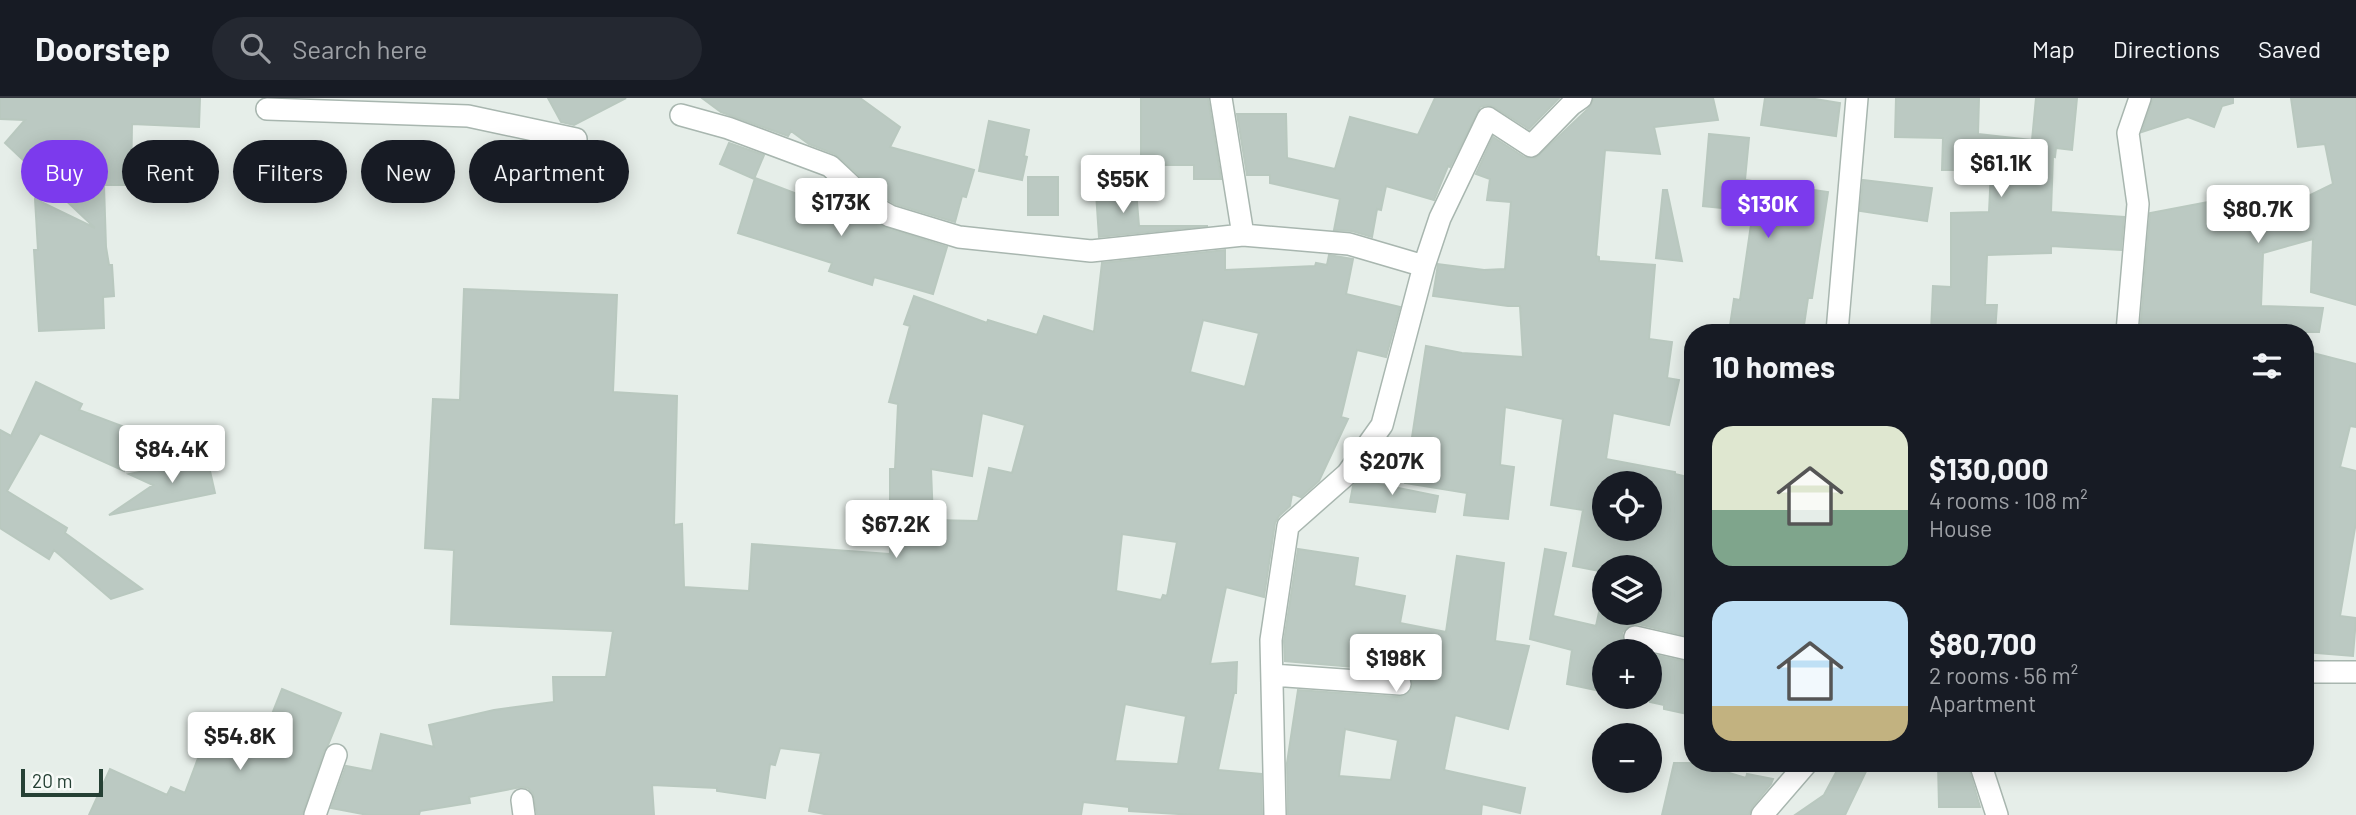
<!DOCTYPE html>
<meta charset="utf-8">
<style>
:root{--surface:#171b24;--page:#242831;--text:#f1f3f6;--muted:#9ea1a6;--line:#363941;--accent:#7c3aed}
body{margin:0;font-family:Barlow,sans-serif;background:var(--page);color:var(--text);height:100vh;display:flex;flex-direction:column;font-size:26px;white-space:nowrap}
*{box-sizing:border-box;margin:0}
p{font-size:23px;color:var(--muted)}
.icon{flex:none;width:38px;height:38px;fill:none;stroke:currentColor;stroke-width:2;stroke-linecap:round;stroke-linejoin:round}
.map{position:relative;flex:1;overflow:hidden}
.drawer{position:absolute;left:1684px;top:226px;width:630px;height:448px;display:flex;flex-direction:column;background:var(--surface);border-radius:28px;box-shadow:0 4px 18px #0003}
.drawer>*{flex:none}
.hud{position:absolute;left:21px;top:42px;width:665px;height:63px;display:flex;gap:14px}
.tools{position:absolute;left:1592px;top:373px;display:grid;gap:14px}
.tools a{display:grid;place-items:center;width:70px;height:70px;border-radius:50%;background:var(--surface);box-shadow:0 4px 18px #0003;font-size:35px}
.scale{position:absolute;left:21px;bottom:18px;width:82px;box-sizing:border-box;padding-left:7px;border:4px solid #254034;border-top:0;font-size:19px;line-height:24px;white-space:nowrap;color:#254034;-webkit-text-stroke:5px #f7faf8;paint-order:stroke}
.price{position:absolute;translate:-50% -60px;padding:0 16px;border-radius:7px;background:#fff;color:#222;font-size:23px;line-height:46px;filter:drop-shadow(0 2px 4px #0008)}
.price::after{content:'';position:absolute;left:50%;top:42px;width:21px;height:16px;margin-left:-10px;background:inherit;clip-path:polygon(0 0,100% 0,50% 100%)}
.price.active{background:var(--accent);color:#fff}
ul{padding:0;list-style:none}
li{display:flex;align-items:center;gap:21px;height:175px;padding:0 28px}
li span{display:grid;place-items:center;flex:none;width:196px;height:140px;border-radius:21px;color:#555}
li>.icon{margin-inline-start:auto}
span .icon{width:84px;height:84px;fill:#fffc;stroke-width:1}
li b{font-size:30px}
h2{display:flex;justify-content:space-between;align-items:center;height:84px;padding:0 28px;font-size:30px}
.tag{padding:0 24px;border-radius:32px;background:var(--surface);box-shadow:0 4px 18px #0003;font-size:24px;line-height:63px}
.tag.active{background:var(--accent);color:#fff}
header{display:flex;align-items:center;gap:42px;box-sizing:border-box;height:98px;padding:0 35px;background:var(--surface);border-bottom:2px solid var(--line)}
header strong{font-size:33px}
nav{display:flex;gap:38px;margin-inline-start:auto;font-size:24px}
.search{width:490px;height:63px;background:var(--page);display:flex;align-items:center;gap:18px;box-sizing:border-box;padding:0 24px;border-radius:38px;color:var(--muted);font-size:26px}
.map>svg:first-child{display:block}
</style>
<header>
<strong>Doorstep</strong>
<div class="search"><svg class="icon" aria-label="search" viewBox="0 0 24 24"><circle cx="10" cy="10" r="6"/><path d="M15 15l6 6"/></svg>Search here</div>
<nav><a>Map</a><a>Directions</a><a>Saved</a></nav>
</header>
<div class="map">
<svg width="2356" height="717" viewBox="0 0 2356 717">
<rect width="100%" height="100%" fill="#e6eee9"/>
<path fill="#bbc9c2" stroke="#b9c8bf" stroke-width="2" fill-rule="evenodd" d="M0 0H200L199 29 132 26 131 87H104L106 149 109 167H112L114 198 103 199 104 230 39 233 34 152H38L35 101 95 130 5 45 25 22 0 21Z
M548 0H626L574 27 561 24Z
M702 0H860L900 29 890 49 974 72 966 99 962 98 955 124 895 106 882 98 835 56 809 46 791 33 788 38 721 14Z
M1141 0H1208L1221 81H1194V67H1141Z
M1435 0H1559L1529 31 1494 9 1487 7 1480 9 1450 69 1448 68 1434 102 1386 88 1381 112 1377 111 1372 139 1352 133 1334 132 1340 101 1270 85V77H1247L1237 16H1286L1287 60 1335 71 1350 19 1418 37Z
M1594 0H1713L1718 22 1654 29 1660 56 1605 52 1596 158 1599 159V163L1655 167 1649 241 1672 244 1667 280 1679 282 1669 327 1613 315 1606 361 1675 374V376L1692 380V539L1638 526 1626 530 1622 535 1623 543 1627 549 1637 553H1605V594L1567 586 1572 552 1530 541 1545 451 1566 455 1553 518 1596 528 1599 514H1650V469H1605V474L1573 468 1583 412 1551 407 1563 321 1505 309 1500 367 1514 369 1508 421 1464 417 1467 395 1405 385 1426 248 1462 255 1523 259 1520 208H1508L1433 198 1438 166 1484 172 1505 171 1511 104 1487 102 1490 81 1476 76 1493 39 1524 59 1536 60 1589 10ZM1605 385H1650V430H1605Z
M1765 0H1809L1840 5 1836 38 1761 27Z
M1896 0H1979L1978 36 2032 42 2036 0H2077L2072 52 2056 50 2055 59 2053 58 2051 114 2124 119 2121 152 2051 148V155L1987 157 1985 207H1997L1995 234H1931L1933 188 1951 189V115L1989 114 1991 72H1942L1943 40 1895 39Z
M2153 0H2233V5L2222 8 2214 29 2188 19 2142 34Z
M2291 0H2356V207L2311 194 2313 141 2263 155 2261 208 2323 210 2319 234H2140L2150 115 2219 102 2225 127 2247 128 2333 86 2325 46 2298 49Z
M989 23 1029 32 1024 58 1027 59 1022 82 979 73Z
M1709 36 1749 40 1745 82 1828 94 1812 200H1808L1803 234H1729L1734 201 1740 202 1753 113 1703 108Z
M729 45 764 57 754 81 720 66Z
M1028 79H1058V117H1028Z
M755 80 831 109 839 94 865 119 884 129 947 149 933 196 874 179 872 187 829 173 832 165 738 135Z
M1863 82 1932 90 1927 123 1860 113Z
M1136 92 1139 128H1208L1099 139 1096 95Z
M1663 92H1667L1682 163 1656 160Z
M1225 152V172L1315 168 1316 165 1327 167 1329 157 1353 161 1346 196 1400 209 1386 259 1357 252 1341 319 1348 321 1319 383 1301 399 1292 396 1290 408 1279 418 1275 425 1264 499 1226 489 1210 566 1237 564 1236 595H1234L1218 672 1261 676 1262 717H1195L1129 713V709L1083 704 1081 717H829L809 713 821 655 780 650 775 667 770 666 765 700 717 693V690L652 687 654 717H537L533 695 528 690 521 689 469 699 470 705 420 713 419 717H368L331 710 346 668 372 673 381 636 434 649 429 627 494 612 554 604 553 579H606L613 533 451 526 454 452 425 450 433 301 460 302 464 191 617 197 613 294 677 298 674 427 682 426 684 489 749 493 752 446 890 456V371H895L898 306 889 304 910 228 904 226 914 198 987 225 988 222 1037 237 1044 218 1094 234 1102 165ZM1203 222 1259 235 1245 289 1190 274ZM982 315 1025 327 1012 375 989 370 978 423 933 422 931 371 972 378ZM1122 436 1177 444 1167 498 1163 497 1161 502 1116 493ZM1125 606 1186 618 1178 666 1115 663Z
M2305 253 2356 266V329L2350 328 2340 369 2356 373V424L2340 518 2356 520 2353 558 2305 554Z
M36 284 82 306 79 312 138 334 124 373 40 335 7 393 67 430 65 435 142 491 111 501 54 452 49 461 0 430V332L11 338Z
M207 360 215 395 109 417 153 387 129 376Z
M1359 382 1438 398 1435 414 1350 404 1353 388Z
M1298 451 1358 460 1354 488 1405 498 1400 525 1446 534 1457 458 1504 465 1495 543 1529 548 1508 631 1455 617 1444 672 1525 690 1520 715 1482 706 1481 717H1288L1287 665 1298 592 1399 599 1410 594 1413 586 1408 576 1401 573 1285 563 1284 543ZM1345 631 1398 642 1391 682 1339 678Z
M1650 556 1692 565V617L1664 611V607L1650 604Z
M282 591 341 615 328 647 324 653 302 717H89L110 671 167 697 171 689 185 695 206 639 247 655 250 648 258 651Z
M1674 665H1696L1746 680 1747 676 1773 681 1771 686 1752 709 1749 717H1662Z
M1841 665H1870L1845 717H1795L1824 697Z
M1938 665H1967L1980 709H1939Z"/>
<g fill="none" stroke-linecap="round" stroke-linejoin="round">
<defs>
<path id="minor" d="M1221 0 1243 137
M267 11 468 18 576 41
M681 17 728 30 830 68 874 109 890 118 959 139 1091 153 1243 137 1349 146 1424 168
M1837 234 1857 0
M2127 234 2138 106 2128 35 2140 0
M1635 539 1692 552
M2305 574H2356
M1272 577 1400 586
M1980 665 1997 717
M522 702 524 717
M315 717 336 657
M1275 717 1271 542 1288 428 1347 376 1382 327 1424 168 1440 120 1488 20 1531 48 1571 7 1581 0
M1762 717 1807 665"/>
</defs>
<use href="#minor" stroke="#a8b6af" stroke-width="24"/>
<use href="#minor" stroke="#fff" stroke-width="21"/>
</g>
</svg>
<div class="tools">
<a><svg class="icon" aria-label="locate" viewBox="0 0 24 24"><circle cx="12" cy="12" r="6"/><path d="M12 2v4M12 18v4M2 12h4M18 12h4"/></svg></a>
<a><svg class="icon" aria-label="layers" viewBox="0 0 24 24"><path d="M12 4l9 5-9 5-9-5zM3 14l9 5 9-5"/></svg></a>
<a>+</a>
<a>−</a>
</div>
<div class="scale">20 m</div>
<b class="price" style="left:2001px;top:101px">$61.1K</b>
<b class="price" style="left:1123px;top:117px">$55K</b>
<b class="price" style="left:841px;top:140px">$173K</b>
<b class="price active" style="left:1768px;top:142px">$130K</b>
<b class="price" style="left:2258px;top:147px">$80.7K</b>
<b class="price" style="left:172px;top:387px">$84.4K</b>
<b class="price" style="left:1392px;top:399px">$207K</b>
<b class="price" style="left:896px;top:462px">$67.2K</b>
<b class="price" style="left:1396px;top:596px">$198K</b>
<b class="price" style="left:240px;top:674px">$54.8K</b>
<div class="hud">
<a class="tag active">Buy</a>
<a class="tag">Rent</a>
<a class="tag">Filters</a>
<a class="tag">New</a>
<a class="tag">Apartment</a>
</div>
<section class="drawer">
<h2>10 homes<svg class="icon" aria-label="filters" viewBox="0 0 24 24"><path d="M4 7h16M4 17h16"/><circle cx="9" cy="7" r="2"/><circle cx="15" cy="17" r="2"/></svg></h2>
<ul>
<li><span style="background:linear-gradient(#dfe7d0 60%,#7fa58c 0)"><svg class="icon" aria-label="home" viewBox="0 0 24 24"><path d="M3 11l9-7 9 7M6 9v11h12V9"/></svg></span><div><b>$130,000</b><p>4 rooms · 108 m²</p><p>House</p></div></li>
<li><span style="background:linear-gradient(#bfe0f5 75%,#c2b280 0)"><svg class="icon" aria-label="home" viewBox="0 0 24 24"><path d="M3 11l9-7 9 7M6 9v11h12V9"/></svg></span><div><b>$80,700</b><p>2 rooms · 56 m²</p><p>Apartment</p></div></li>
</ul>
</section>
</div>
